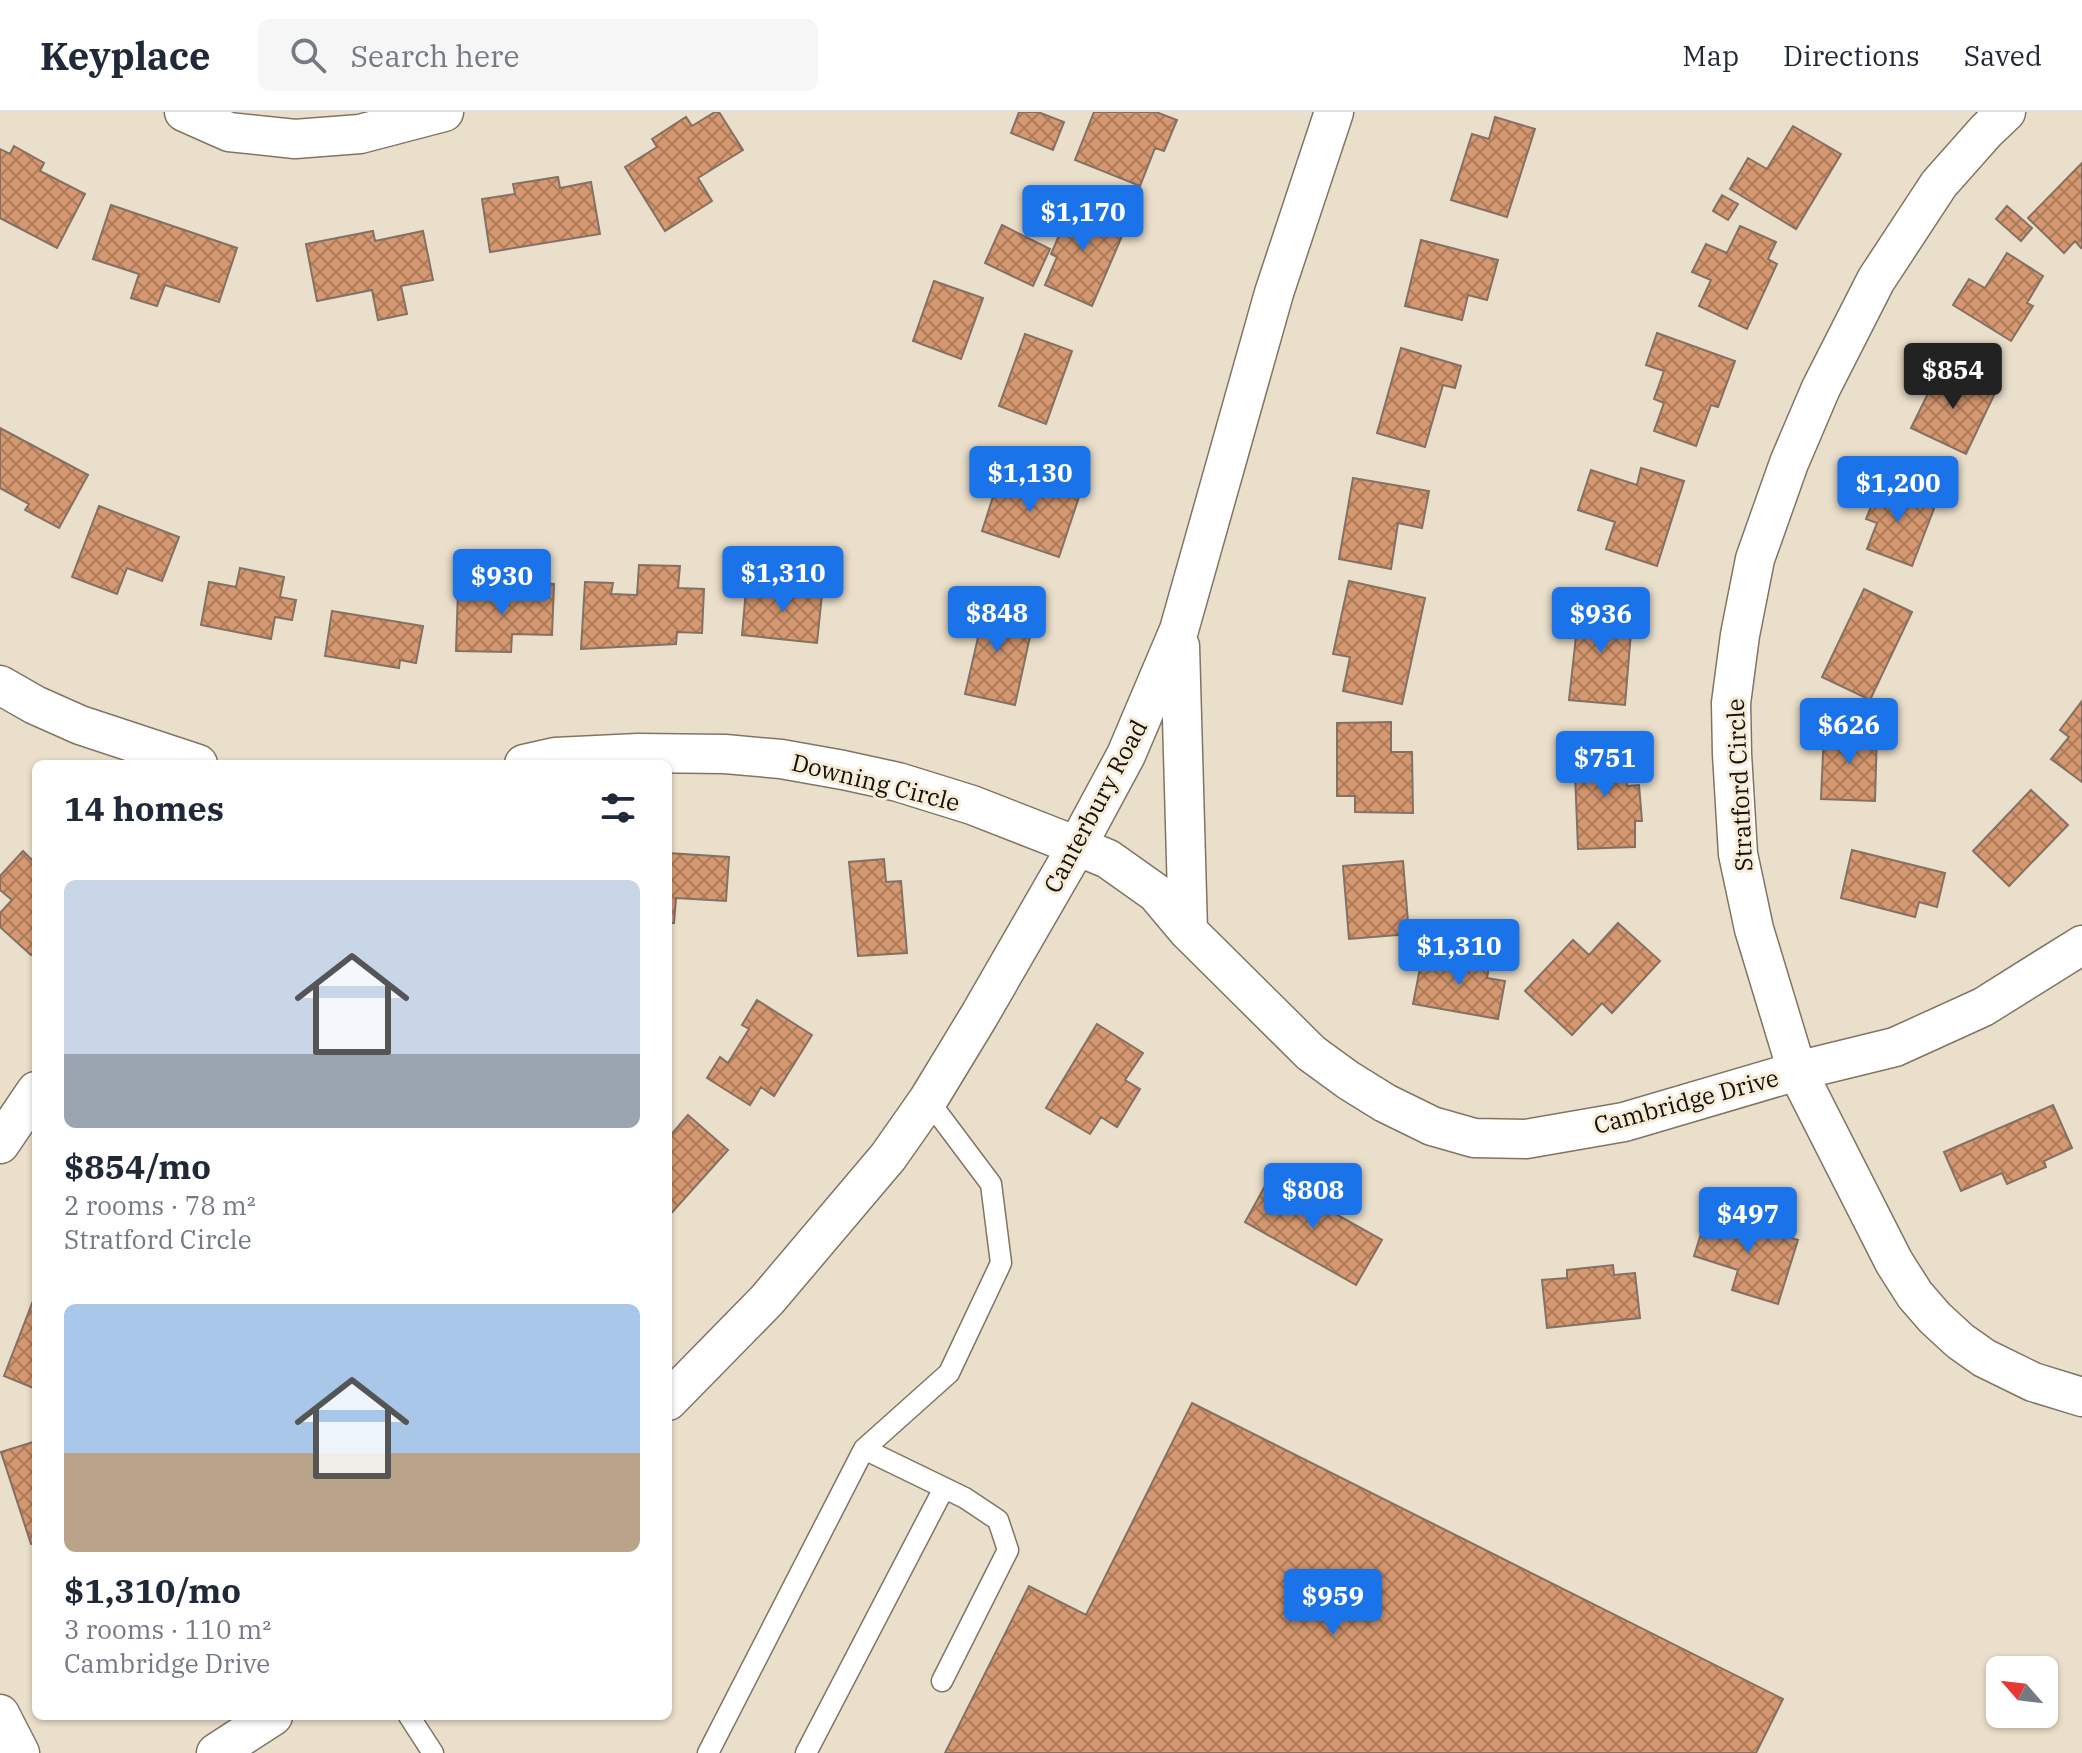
<!DOCTYPE html>
<meta charset="utf-8">
<style>
:root{--surface:#fff;--page:#f6f6f7;--text:#1f2937;--muted:#747a83;--line:#e0e1e3;--accent:#1a73e8}
body{margin:0;font-family:"IBM Plex Serif",serif;background:var(--page);color:var(--text);height:100vh;display:flex;flex-direction:column;font-size:30px;white-space:nowrap}
*{box-sizing:border-box;margin:0}
p{font-size:26px;color:var(--muted)}
.icon{flex:none;width:44px;height:44px;fill:none;stroke:currentColor;stroke-width:2;stroke-linecap:round;stroke-linejoin:round}
.map{position:relative;flex:1;overflow:hidden}
.details{position:absolute;left:32px;top:648px;width:640px;height:960px;display:flex;flex-direction:column;background:var(--surface);border-radius:12px;box-shadow:0 2px 6px #0004}
.details>*{flex:none}
.needle{width:52px;rotate:298deg}
.tools{position:absolute;left:1986px;top:1544px;display:grid;gap:16px}
.tools a{display:grid;place-items:center;width:72px;height:72px;border-radius:12px;background:var(--surface);box-shadow:0 2px 6px #0004;font-size:40px}
.price{position:absolute;translate:-50% -68px;padding:0 18px;border-radius:8px;background:var(--accent);color:#fff;font-size:26px;line-height:52px;filter:drop-shadow(0 2px 4px #0008)}
.price::after{content:'';position:absolute;left:50%;top:48px;width:24px;height:18px;margin-left:-12px;background:inherit;clip-path:polygon(0 0,100% 0,50% 100%)}
.price.current{background:#222;color:#fff}
ul{padding:0;list-style:none}
li{display:grid;align-content:center;gap:16px;height:424px;padding:0 32px}
li span{display:grid;place-items:center;height:248px;border-radius:12px;color:#555}
li>.icon{margin-inline-start:auto}
span .icon{width:144px;height:144px;fill:#fffc;stroke-width:1}
li b{font-size:34px}
h2{display:flex;justify-content:space-between;align-items:center;height:96px;padding:0 32px;font-size:34px}
header{display:flex;align-items:center;gap:48px;box-sizing:border-box;height:112px;padding:0 40px;background:var(--surface);border-bottom:2px solid var(--line)}
header strong{font-size:38px}
nav{display:flex;gap:44px;margin-inline-start:auto;font-size:28px}
.search{width:560px;height:72px;background:var(--page);display:flex;align-items:center;gap:20px;box-sizing:border-box;padding:0 28px;border-radius:12px;color:var(--muted);font-size:30px}
.map>svg:first-child{display:block}
</style>
<header>
<strong>Keyplace</strong>
<div class="search"><svg class="icon" aria-label="search" viewBox="0 0 24 24"><circle cx="10" cy="10" r="6"/><path d="M15 15l6 6"/></svg>Search here</div>
<nav><a>Map</a><a>Directions</a><a>Saved</a></nav>
</header>
<div class="map">
<svg width="2082" height="1641" viewBox="0 0 2082 1641">
<defs>
<pattern id="building-cross-hatch" width="8" height="8" patternUnits="userSpaceOnUse" patternTransform="scale(2)"><rect width="8" height="8" fill="#d69870"/><path d="M0 0l8 8M0 8l8-8" fill="none" stroke="#ac7b5a"/></pattern>
</defs>
<rect width="100%" height="100%" fill="#eadfca"/>
<path fill="url(#building-cross-hatch)" stroke="#847064" stroke-width="2" d="M715 0H719L743 38 698 66 712 89 665 119 625 55 657 35 652 27 686 5 692 14Z
M1019 0H1038L1064 10 1053 38 1011 21Z
M1094 0H1156L1177 8 1164 39 1155 36 1140 74 1075 48Z
M1495 5 1535 17 1507 105 1451 88 1472 22 1489 27Z
M1793 14 1841 42 1796 117 1730 77 1748 46 1767 57Z
M14 34 44 51 40 59 85 82 57 136 0 106V37L10 42Z
M2082 51V135L2081 136 2075 129 2064 141 2028 106Z
M558 65 560 76 591 70 600 122 490 140 482 87 515 82 513 72Z
M1722 83 1738 92 1728 108 1713 99Z
M1076 84 1108 98 1101 115 1122 124 1092 194 1045 173 1057 145 1051 142Z
M111 93 237 136 219 190 165 173 157 194 131 186 139 162 93 147Z
M2007 94 2032 116 2021 129 1996 107Z
M1002 113 1050 137 1033 174 985 151Z
M1740 114 1776 130 1768 147 1777 152 1747 217 1699 194 1711 168 1692 160 1706 132 1727 141Z
M373 119 375 129 423 119 433 168 401 174 407 202 378 208 372 178 317 189 306 132Z
M1421 128 1498 148 1487 188 1468 183 1462 208 1405 194Z
M2007 141 2043 164 2027 191 2033 194 2011 229 1953 193 1969 167 1985 176Z
M934 169 983 186 961 247 913 229Z
M1657 221 1735 249 1718 295 1711 293 1696 334 1654 319 1664 291 1654 287 1664 259 1646 253Z
M1025 222 1072 239 1046 312 999 294Z
M1401 236 1461 254 1455 276 1443 273 1425 335 1377 321Z
M1941 255 1995 281 1966 342 1911 316Z
M0 316 88 363 59 416 25 398 29 392 0 376Z
M1641 356 1684 369 1657 454 1606 437 1615 410 1578 398 1591 358 1637 373Z
M1001 360 1079 385 1059 445 982 419Z
M1353 366 1429 379 1422 416 1398 411 1391 457 1339 447Z
M1880 372 1935 394 1912 454 1867 437 1877 411 1866 407Z
M99 394 179 425 162 469 127 456 117 482 72 465Z
M639 453 680 454 678 476 704 477 702 521 677 520 676 532 581 537 585 470 613 471 611 482 637 483Z
M240 456 284 465 280 485 296 488 292 508 275 505 271 527 201 513 209 470 236 475Z
M1349 469 1425 486 1402 592 1343 579 1350 545 1333 542Z
M775 470 805 474V480L822 482 817 531 742 523 746 478 774 481Z
M534 471 554 472 552 523 512 522 511 540 456 539 458 478 533 480Z
M1864 477 1912 500 1870 588 1822 565Z
M1584 486 1624 490 1621 519 1631 520 1625 593 1569 588 1577 515H1582Z
M973 490 1021 501 1018 517 1031 520 1015 593 965 582 980 517 968 514Z
M332 499 423 514 416 551 400 548 399 556 325 544Z
M2082 589V670L2051 647 2069 625 2060 618Z
M1391 610V640H1412L1413 701 1355 700V684H1337V611Z
M1824 619 1877 620 1875 689 1821 687Z
M1624 635 1627 674 1639 673 1642 709H1635V735L1578 737 1574 636Z
M2031 678 2068 713 2009 774 1973 739Z
M1852 738 1945 761 1937 795 1919 790 1915 805 1841 786Z
M23 739 32 748 36 744V838L31 843 0 815V801L12 788 0 778V764Z
M668 741 729 745 726 789 676 786 674 811H668Z
M884 747 886 770 901 769 907 841 858 844 849 750Z
M1403 749 1409 822 1349 827 1343 754Z
M1618 811 1660 849 1612 901 1602 891 1572 923 1525 879 1573 828 1589 843Z
M1454 843 1490 849 1487 866 1505 869 1498 907 1413 892 1422 846 1453 851Z
M757 888 812 923 774 984 761 975 750 993 707 966 720 945 728 951 749 917 742 913Z
M1097 912 1143 941 1125 968 1140 977 1117 1015 1101 1005 1090 1022 1046 996Z
M2053 993 2072 1036 2044 1049 2046 1055 2007 1072 2002 1061 1961 1079 1944 1040Z
M688 1003 728 1038 668 1105V1026Z
M1270 1065 1382 1128 1356 1173 1245 1110Z
M1708 1099 1798 1128 1778 1192 1732 1178 1738 1158 1694 1144Z
M1613 1153 1614 1163 1635 1161 1640 1206 1547 1216 1542 1168 1567 1166V1158Z
M36 1181V1277L4 1264Z
M1192 1291 1783 1587 1756 1641H945L1029 1474 1086 1503Z
M36 1329V1430L31 1432 1 1340Z"/>
<g fill="none" stroke-linecap="round" stroke-linejoin="round">
<defs>
<path id="service" d="M864 1337 965 1386 998 1408 1008 1438 942 1569
M409 1604 433 1641
M708 1641 864 1337 949 1261 1001 1151 991 1072 928 988
M806 1641 944 1376"/>
<path id="minor" d="M184 0 229 20 295 27 360 22 444 0
M2006 0 1986 19 1939 72 1876 168 1821 276 1789 351 1755 447 1740 523 1731 591 1732 642 1738 742 1754 817 1797 959 1894 1150 1915 1183 1935 1206 1960 1229 1984 1246 2033 1270 2082 1285
M1180 534 1188 819
M0 573 35 593 80 613 198 652
M524 652 555 645 638 641 725 642 781 647 843 658 898 670 972 693 1077 734 1108 747 1156 781 1188 819 1311 941 1348 968 1385 991 1432 1014 1474 1026 1526 1027 1624 1010 1797 959 1895 935 1983 895 2082 833
M0 1032 36 979
M668 1289 767 1188 888 1045 928 988 979 904 1077 734 1126 643 1179 518 1274 181 1334 0
M0 1602 20 1641
M216 1641 273 1604"/>
</defs>
<use href="#service" stroke="#807563" stroke-width="23"/>
<use href="#minor" stroke="#807563" stroke-width="41"/>
<use href="#service" stroke="#fff" stroke-width="20"/>
<use href="#minor" stroke="#fff" stroke-width="38"/>
</g>
<g text-anchor="middle" dominant-baseline="central" stroke-width="6" stroke-linejoin="round" paint-order="stroke">
<g font-size="24" fill="#15110a" stroke="#f7ecd7">
<text transform="translate(876 670) rotate(14)">Downing Circle</text>
<text transform="translate(1739 673) rotate(-93)">Stratford Circle</text>
<text transform="translate(1095 694) rotate(-62)">Canterbury Road</text>
<text transform="translate(1686 989) rotate(-15)">Cambridge Drive</text>
</g>
</g>
</svg>
<div class="tools">
<a><svg class="needle" viewBox="-14 -14 28 28"><path d="M0-13l5 13h-10z" fill="#e53935"/><path d="M0 13l5-13h-10z" fill="#747a83"/></svg></a>
</div>
<b class="price" style="left:1083px;top:141px">$1,170</b>
<b class="price current" style="left:1953px;top:299px">$854</b>
<b class="price" style="left:1030px;top:402px">$1,130</b>
<b class="price" style="left:1898px;top:412px">$1,200</b>
<b class="price" style="left:783px;top:502px">$1,310</b>
<b class="price" style="left:502px;top:505px">$930</b>
<b class="price" style="left:997px;top:542px">$848</b>
<b class="price" style="left:1601px;top:543px">$936</b>
<b class="price" style="left:1849px;top:654px">$626</b>
<b class="price" style="left:1605px;top:687px">$751</b>
<b class="price" style="left:1459px;top:875px">$1,310</b>
<b class="price" style="left:1313px;top:1119px">$808</b>
<b class="price" style="left:1748px;top:1143px">$497</b>
<b class="price" style="left:1333px;top:1525px">$959</b>
<section class="details">
<h2>14 homes<svg class="icon" aria-label="filters" viewBox="0 0 24 24"><path d="M4 7h16M4 17h16"/><circle cx="9" cy="7" r="2"/><circle cx="15" cy="17" r="2"/></svg></h2>
<ul>
<li><span style="background:linear-gradient(#c9d6e8 70%,#9aa5b1 0)"><svg class="icon" aria-label="home" viewBox="0 0 24 24"><path d="M3 11l9-7 9 7M6 9v11h12V9"/></svg></span><div><b>$854/mo</b><p>2 rooms · 78 m²</p><p>Stratford Circle</p></div></li>
<li><span style="background:linear-gradient(#a9c7e8 60%,#b9a48a 0)"><svg class="icon" aria-label="home" viewBox="0 0 24 24"><path d="M3 11l9-7 9 7M6 9v11h12V9"/></svg></span><div><b>$1,310/mo</b><p>3 rooms · 110 m²</p><p>Cambridge Drive</p></div></li>
</ul>
</section>
</div>
